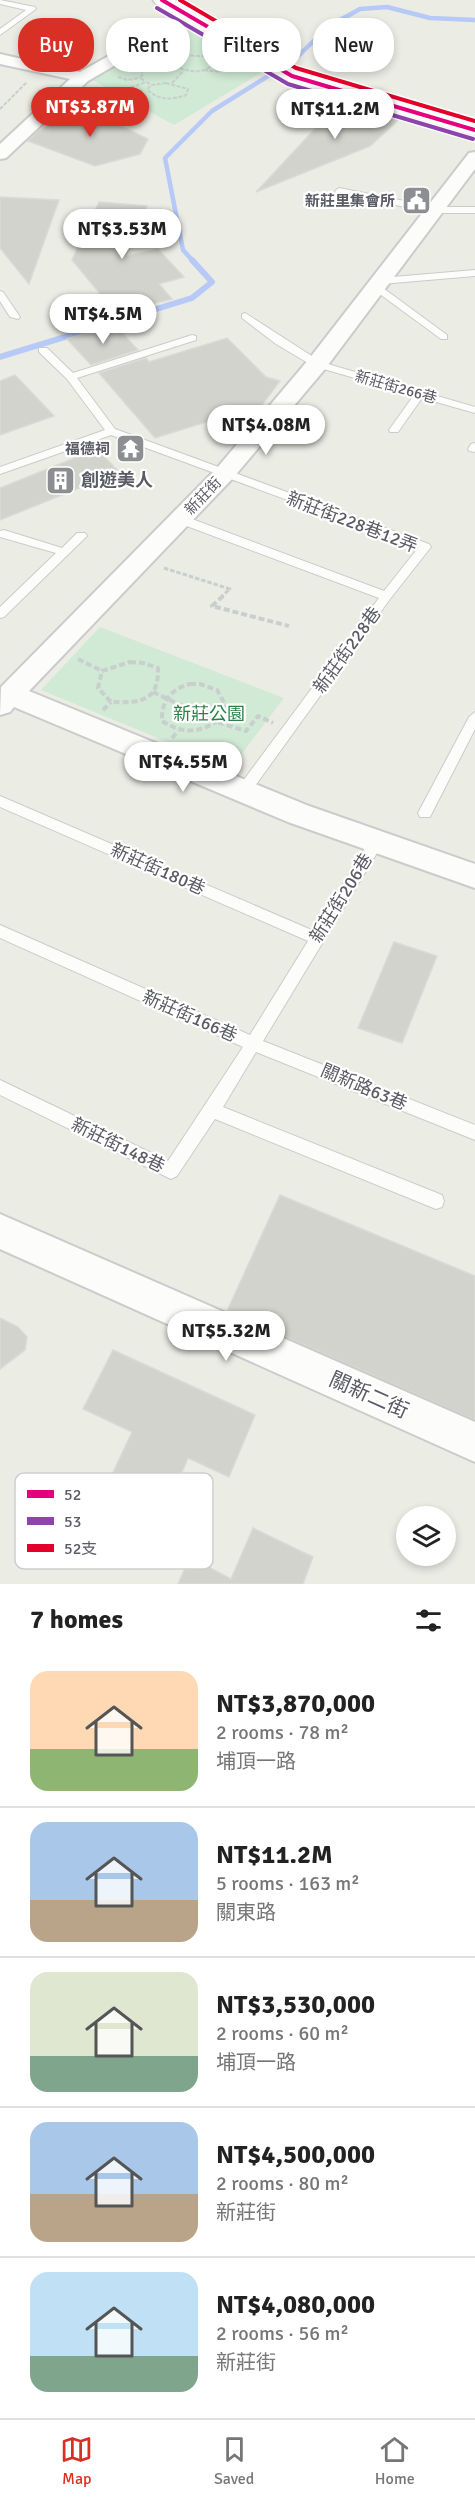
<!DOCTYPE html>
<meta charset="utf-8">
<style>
:root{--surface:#fff;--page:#f2f2f2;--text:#222;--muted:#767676;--line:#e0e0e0;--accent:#d93025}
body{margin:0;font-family:Signika,"Noto Sans TC",sans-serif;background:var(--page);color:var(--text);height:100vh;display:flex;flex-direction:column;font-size:22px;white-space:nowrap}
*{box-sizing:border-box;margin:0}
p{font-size:20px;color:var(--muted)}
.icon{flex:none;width:33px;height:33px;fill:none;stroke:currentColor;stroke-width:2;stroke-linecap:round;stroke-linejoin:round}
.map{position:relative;height:1584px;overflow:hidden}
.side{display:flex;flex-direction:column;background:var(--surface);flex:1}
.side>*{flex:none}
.banner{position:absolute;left:18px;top:18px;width:440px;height:54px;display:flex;gap:12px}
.fabs{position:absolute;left:396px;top:1506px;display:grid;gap:12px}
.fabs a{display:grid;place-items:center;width:60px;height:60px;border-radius:50%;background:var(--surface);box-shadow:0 3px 9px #0003;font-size:30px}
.price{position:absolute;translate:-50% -51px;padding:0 14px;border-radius:21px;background:#fff;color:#222;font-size:20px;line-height:39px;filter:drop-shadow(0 2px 3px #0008)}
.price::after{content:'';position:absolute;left:50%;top:36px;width:18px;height:14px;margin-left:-9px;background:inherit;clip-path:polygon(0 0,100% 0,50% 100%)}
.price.active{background:var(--accent);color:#fff}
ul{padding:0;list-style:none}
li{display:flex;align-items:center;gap:18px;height:150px;padding:0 30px}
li+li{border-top:2px solid var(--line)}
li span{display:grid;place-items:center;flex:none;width:168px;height:120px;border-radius:18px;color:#555}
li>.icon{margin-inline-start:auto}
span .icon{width:72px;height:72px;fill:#fffc;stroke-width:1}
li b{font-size:26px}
h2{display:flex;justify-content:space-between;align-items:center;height:72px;padding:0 30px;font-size:26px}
.pill{padding:0 21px;border-radius:24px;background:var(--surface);box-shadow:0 3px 9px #0003;font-size:21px;line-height:54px}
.pill.active{background:var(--accent);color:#fff}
.dock{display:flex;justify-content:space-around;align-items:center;height:84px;border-top:2px solid var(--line);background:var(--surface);font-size:16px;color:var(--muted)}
.dock a{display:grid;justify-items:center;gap:3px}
.dock .active{color:var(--accent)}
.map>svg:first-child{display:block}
</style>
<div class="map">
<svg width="475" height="1584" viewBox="0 0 475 1584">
<rect width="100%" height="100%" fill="#ebece4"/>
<path fill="#d0ead5" d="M186 21 264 71 174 125 87 77Z
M100 627 284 698 231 768 41 690Z"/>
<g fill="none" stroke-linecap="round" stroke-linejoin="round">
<path stroke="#b6c9f7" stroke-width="4.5" d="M194 262 183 250 165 158 212 111 294 60 329 26 360 9 387 7 430 18 475 20"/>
<path stroke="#b6c9f7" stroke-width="6" d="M0 357 192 298 212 282 192 260"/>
</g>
<path fill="#d3d3ce" stroke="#dadbd4" stroke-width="1.5" d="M340 102 402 117 370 146 256 192Z
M81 106 148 139 140 154 95 166 28 141 38 131Z
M0 197 59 200 29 284 0 248Z
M99 202 147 206 126 256 158 249 184 277 159 284 172 299 116 313 72 260Z
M115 325 138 350 91 365 67 339Z
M227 338 266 377 280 381 253 417 235 413 155 438 99 373 146 358 149 362Z
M15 375 54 416 0 435V381Z
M97 449 119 472 0 520V488Z
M394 942 437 956 402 1043 358 1028Z
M280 1195 475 1276V1420L227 1311Z
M0 1318 18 1327 27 1337 25 1350 0 1369Z
M113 1350 255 1415 229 1477 188 1458 167 1508 109 1481 132 1432 83 1409Z
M253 1528 313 1557 303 1584H178L190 1557 231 1579Z"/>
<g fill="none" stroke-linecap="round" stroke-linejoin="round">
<defs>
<path id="service" d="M0 0 35 7 36 9 0 35V29L26 10 0 4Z
M339 188 435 207H475V213H435L336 193 335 191Z
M475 270V276L381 284 376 281 381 278Z
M373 285H379L447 335V339H441L373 289Z
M0 291 3 292 20 317 18 319 10 317 0 301Z
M245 313 321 362 475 407V413L422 398 398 432H390L389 430 414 395 313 366 276 344 242 318V314Z
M192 335 196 336V340L77 378 115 429 429 544 431 547 390 599 247 797H237L235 793 237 789 379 598 176 522V516H184L384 591 418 548 111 435 0 474V467L105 430 67 379 39 352V348H47L73 373Z
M475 443V452L469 451 468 449 471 444Z
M4 530 62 548 77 533H85L87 536 4 617 0 618V607L56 553 0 537V531Z
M475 712V729L432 813 430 817H420L418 813 469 717Z
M0 796 314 931 370 840H380L382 844 380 848 263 1041 475 1125V1140L256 1052 223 1107 442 1195 444 1201 442 1207 436 1209 215 1119 177 1176 171 1179 0 1095V1080L168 1161 243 1047 0 938V925L250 1035 308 941 0 807Z"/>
<path id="minor" d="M189 11 197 16 194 19 88 81 6 158 0 159V144L70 79 0 64V54L80 72Z
M475 152V169L325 369 233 478 29 691 309 806 475 864V888L288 822 14 707 10 712 0 715 1 687 217 468 309 359 469 153Z
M0 1214 475 1422V1462L0 1249Z"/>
<path id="tertiary" d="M153 0H175L299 72 475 124V136L285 80 156 4Z"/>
</defs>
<use href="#service" stroke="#cbcbcb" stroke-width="2"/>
<use href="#minor" stroke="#cbcbcb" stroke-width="4"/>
<use href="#tertiary" stroke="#cbcbcb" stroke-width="3"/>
<path stroke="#c9cfcd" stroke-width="2" stroke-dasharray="4 1.5" stroke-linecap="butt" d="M166 51 182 56
M185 55 211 57 214 63C204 76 187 71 174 66L175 61Z
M136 68H140L143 74 140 78 145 81
M140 68 175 64
M204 70 220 72 227 63 213 61
M118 77 127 80 140 78
M166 83 188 89 186 95C172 100 158 101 147 89L152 85Z
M172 83 184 70
M110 95 146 82 152 85
M0 109 27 82"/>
<path stroke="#c9cfcd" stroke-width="3" stroke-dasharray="4.5 2" stroke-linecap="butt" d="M164 568 230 589 221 597"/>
<path stroke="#c9cfcd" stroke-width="4" stroke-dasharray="6 3" stroke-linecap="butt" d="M223 596 212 606 289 626
M78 659 102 671
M130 662 143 663 158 668C159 702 140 703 111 702L98 688 102 671Z
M190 684H200L217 690 225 704 222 718C201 733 184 735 162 721 161 701 171 689 190 684Z
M153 692 217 722 246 731 258 716 273 723
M103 710 111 702
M172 738 178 731"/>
<use href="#service" fill="#fcfcfb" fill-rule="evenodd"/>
<use href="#minor" fill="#fcfcfb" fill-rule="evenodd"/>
<use href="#tertiary" fill="#fcfcfb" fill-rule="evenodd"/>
<defs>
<path id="bus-1" d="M162 0 292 76 475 130"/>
<path id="bus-2" d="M157 8 288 84 473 139"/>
<path id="bus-3" d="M180 0 296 68 475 121"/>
</defs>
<use href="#bus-1" stroke="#fff" stroke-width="7"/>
<use href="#bus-2" stroke="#fff" stroke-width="7"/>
<use href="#bus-3" stroke="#fff" stroke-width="7"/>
<use href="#bus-1" stroke="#e5007d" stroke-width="4"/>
<use href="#bus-2" stroke="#8e44ad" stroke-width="4"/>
<use href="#bus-3" stroke="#e4002b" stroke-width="4"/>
</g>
<defs>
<symbol id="civic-square" viewBox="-11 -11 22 22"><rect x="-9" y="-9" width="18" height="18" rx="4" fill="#8d8e91" stroke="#fff"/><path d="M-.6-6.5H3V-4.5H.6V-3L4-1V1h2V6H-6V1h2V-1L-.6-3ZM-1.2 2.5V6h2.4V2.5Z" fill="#fff"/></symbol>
<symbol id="temple-square" viewBox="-11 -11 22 22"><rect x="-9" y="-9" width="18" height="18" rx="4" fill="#8d8e91" stroke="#fff"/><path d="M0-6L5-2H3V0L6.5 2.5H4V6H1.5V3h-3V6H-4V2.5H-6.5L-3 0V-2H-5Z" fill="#fff"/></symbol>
<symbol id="building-square" viewBox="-11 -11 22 22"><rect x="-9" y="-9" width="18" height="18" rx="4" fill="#8d8e91" stroke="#fff"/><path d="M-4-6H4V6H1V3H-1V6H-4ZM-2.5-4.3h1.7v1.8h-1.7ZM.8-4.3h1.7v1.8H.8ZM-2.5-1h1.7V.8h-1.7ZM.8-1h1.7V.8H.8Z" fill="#fff"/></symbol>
</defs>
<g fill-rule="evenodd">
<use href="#civic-square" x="400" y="184" width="33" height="33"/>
<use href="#temple-square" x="114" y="432" width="33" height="33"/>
<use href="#building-square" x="44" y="464" width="33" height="33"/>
</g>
<g text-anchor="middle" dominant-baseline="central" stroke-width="4.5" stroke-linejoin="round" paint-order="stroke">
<g font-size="15" font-weight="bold" fill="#5a5b64" stroke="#fff" text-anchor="end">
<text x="395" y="201">新莊里集會所</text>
<text x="110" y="449">福德祠</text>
</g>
<g font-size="15" fill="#5a5b64" stroke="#fff">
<text transform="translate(396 387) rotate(16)">新莊街266巷</text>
<text transform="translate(203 496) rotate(-46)">新莊街</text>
</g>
<g font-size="18" font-weight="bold" fill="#5a5b64" stroke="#fff" text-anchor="start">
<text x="81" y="480">創遊美人</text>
</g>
<g font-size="18" fill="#5a5b64" stroke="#fff">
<text transform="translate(352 522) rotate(21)">新莊街228巷12弄</text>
<text transform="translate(347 650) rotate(-54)">新莊街228巷</text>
<text transform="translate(158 869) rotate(24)">新莊街180巷</text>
<text transform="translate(341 898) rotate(-58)">新莊街206巷</text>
<text transform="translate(190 1016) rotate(24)">新莊街166巷</text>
<text transform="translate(364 1087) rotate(23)">關新路63巷</text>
<text transform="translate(118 1145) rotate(26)">新莊街148巷</text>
</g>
<g font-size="18" fill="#2a8248" stroke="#fff">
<text x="209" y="714">新莊公園</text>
</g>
<g font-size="21" fill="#5a5b64" stroke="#fff">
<text transform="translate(369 1395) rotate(24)">關新二街</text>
</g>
</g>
<rect x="15" y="1473" width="198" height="96" rx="9" fill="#fff" stroke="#ceced0" stroke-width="1.5"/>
<rect x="27" y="1490" width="27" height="8" fill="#e5007d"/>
<rect x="27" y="1517" width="27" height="8" fill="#8e44ad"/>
<rect x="27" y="1544" width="27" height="8" fill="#e4002b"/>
<g font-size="16" fill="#5a5b64">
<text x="64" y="1500">52</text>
<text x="64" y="1527">53</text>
<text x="64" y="1554">52支</text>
</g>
</svg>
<div class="fabs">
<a><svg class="icon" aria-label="layers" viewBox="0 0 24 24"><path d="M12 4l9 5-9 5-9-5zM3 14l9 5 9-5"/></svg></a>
</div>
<b class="price active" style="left:90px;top:138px">NT$3.87M</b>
<b class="price" style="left:335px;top:140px">NT$11.2M</b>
<b class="price" style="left:122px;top:260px">NT$3.53M</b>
<b class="price" style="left:103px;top:345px">NT$4.5M</b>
<b class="price" style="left:266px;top:456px">NT$4.08M</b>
<b class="price" style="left:183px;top:793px">NT$4.55M</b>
<b class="price" style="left:226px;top:1362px">NT$5.32M</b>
<div class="banner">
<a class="pill active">Buy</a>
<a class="pill">Rent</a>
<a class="pill">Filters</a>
<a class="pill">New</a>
</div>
</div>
<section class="side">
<h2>7 homes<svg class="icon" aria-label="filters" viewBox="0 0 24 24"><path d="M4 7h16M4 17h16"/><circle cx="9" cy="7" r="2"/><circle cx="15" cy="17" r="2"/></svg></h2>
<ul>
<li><span style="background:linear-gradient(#ffd9b3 65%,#8fb573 0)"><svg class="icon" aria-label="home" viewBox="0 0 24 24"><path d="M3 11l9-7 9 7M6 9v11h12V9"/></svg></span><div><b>NT$3,870,000</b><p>2 rooms · 78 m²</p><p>埔頂一路</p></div></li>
<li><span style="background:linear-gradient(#a9c7e8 65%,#b9a48a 0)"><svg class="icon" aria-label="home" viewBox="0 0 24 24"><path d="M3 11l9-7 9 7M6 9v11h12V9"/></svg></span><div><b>NT$11.2M</b><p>5 rooms · 163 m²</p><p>關東路</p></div></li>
<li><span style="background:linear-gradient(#dfe7d0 70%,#7fa58c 0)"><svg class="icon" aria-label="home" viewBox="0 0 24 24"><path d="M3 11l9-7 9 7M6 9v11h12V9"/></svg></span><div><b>NT$3,530,000</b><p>2 rooms · 60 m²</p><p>埔頂一路</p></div></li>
<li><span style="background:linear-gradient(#a9c7e8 60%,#b9a48a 0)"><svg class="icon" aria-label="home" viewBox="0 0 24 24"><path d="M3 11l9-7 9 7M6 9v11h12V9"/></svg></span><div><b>NT$4,500,000</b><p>2 rooms · 80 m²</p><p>新莊街</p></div></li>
<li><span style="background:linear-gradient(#bfe0f5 70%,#7fa58c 0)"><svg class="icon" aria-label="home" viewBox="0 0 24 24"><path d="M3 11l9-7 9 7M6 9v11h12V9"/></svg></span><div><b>NT$4,080,000</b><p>2 rooms · 56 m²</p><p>新莊街</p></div></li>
</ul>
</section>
<nav class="dock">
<a class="active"><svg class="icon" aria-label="map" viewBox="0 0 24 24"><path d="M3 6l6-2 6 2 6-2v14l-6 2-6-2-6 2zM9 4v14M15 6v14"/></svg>Map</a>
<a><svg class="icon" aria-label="saved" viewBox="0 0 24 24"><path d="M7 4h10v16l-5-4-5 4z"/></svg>Saved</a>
<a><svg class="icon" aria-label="home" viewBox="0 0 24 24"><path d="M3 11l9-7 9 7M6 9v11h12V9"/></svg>Home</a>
</nav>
